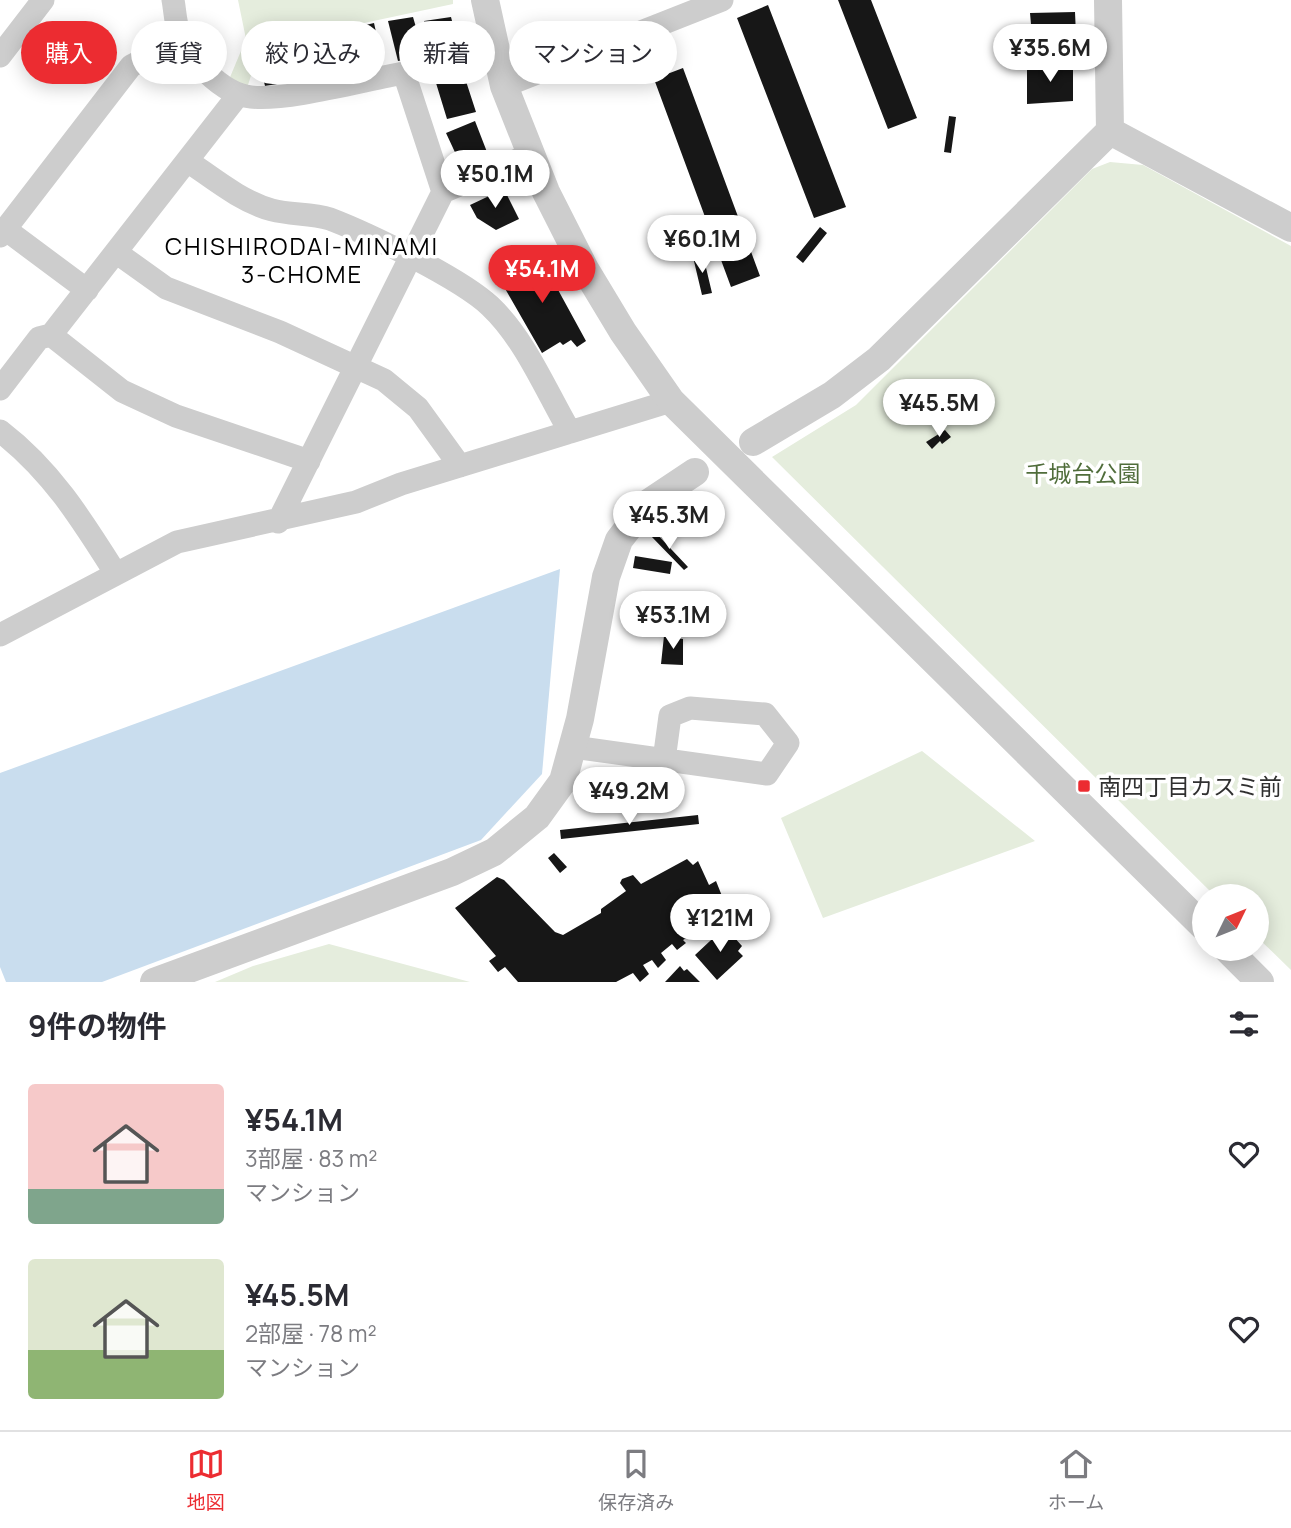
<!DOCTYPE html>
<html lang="ja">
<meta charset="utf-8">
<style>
:root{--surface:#fff;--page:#f7f7f7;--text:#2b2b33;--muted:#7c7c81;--line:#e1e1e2;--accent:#ec2c31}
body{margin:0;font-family:Manrope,"Noto Sans JP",sans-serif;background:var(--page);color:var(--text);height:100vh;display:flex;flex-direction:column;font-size:26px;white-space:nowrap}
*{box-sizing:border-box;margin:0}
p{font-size:23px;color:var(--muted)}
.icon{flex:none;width:38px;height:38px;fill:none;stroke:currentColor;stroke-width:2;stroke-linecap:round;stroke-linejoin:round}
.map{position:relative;height:982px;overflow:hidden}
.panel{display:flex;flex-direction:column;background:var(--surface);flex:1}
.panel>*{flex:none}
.banner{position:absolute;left:21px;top:21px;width:700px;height:63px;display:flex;gap:14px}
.needle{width:46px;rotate:47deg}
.fabs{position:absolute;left:1192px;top:884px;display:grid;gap:14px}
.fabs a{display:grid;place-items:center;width:77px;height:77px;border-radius:50%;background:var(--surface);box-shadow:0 4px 18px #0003;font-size:35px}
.price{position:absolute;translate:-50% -60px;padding:0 16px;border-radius:24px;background:#fff;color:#222;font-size:23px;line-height:46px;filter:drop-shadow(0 2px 4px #0008)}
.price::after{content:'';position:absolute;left:50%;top:42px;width:21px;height:16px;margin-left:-10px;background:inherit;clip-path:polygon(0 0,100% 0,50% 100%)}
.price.active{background:var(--accent);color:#fff}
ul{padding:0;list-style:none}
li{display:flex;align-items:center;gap:21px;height:175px;padding:0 28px}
li span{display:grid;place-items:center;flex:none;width:196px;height:140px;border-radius:7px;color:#555}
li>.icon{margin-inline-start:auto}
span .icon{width:84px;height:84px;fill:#fffc;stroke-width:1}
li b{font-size:30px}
h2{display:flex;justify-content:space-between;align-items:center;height:84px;padding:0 28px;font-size:30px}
.pill{padding:0 24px;border-radius:32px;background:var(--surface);box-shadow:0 4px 18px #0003;font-size:24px;line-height:63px}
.pill.active{background:var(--accent);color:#fff}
.tab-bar{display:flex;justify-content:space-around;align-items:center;height:98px;border-top:2px solid var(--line);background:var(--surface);font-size:19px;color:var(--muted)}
.tab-bar a{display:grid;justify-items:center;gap:4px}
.tab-bar .active{color:var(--accent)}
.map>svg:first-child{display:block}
</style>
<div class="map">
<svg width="1291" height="982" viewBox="0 0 1291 982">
<rect width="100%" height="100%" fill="#fff"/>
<path fill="#e5eddd" d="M238 0H453V4L261 45 247 88 228 82 246 39Z
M1110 162 1143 165 1291 246V970L1257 937 1256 896H1215L772 457 856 405 1092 169Z
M922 751 1035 841 823 918 781 818Z
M329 944 470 982H215L253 966Z"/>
<path fill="#c9ddee" d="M560 569 542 774 481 840 102 982H6L0 967V773Z"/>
<path fill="#171717" d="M838 0H871L917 118 888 129Z
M768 5 846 207 814 218 737 18Z
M1075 12 1076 35H1062V58L1034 59 1030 13Z
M413 17 424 55 398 61 388 21Z
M451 17 461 56 441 63 435 44 429 45 424 21Z
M374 23 382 59 356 64 349 29Z
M333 31 340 73 309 80 301 36Z
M290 39 296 64 283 83 265 86 259 60 273 57 272 44Z
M1027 66H1073V101L1027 104Z
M683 68 760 276 731 287 654 79Z
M463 72 476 112 447 119 436 83Z
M949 116 956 117 951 153 944 152Z
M475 121 487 152 460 163 446 133Z
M504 189 519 219 496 230 477 218 470 205Z
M820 227 827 233 803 263 796 257Z
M539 255 586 341 577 347 571 340 563 345 560 342 542 353 499 278Z
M703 255 712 293 702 295 693 257Z
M945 430 951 437 942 444 940 441 932 449 926 442Z
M655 532 688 567 684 570 651 536Z
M635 556 672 562 670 574 633 568Z
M664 636 683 639V665L661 664Z
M698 815 699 824 561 839 560 830Z
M554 853 567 867 560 873 548 858Z
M687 859 693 865 698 861 709 885 716 881 726 906 713 912 719 916 702 929 705 931 699 936 695 933 683 940 686 943 677 950 672 944 661 953 666 960 658 968 652 960 643 965 649 974 640 982 633 973 616 982H518L505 967 498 972 489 961 496 956 455 908 497 877 504 880 555 932 563 935 601 913V909L626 891 620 883 622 879 633 875 641 884Z
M725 927 742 946 738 951 743 956 717 980 695 955Z
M680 966 684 971 687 969 700 982H665Z"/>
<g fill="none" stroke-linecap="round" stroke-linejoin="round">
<path stroke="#cdcdcd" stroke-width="23" d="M173 0C175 10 175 22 179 32 188 58 222 94 251 97 288 101 364 80 404 73L443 192
M0 56 43 0
M504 86 722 0
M189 162C214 179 242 202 272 210 291 215 311 213 330 219 369 234 460 278 490 306 525 339 546 391 570 432
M5 229 87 290
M0 236 131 66 183 39
M117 253 166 288 280 332 384 380 418 408 460 466
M51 335 122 391 176 416 309 461
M0 389 39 338 51 335 239 94
M0 431C51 470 82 520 116 574
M278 522 443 192 531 154
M0 635 177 542 356 502 401 484 671 401
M573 747 767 774 788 743 765 714 690 708 670 716 664 760"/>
<path stroke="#cdcdcd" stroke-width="28" d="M485 0 504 86 546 192 585 269 623 332 671 401 1204 927
M1110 131 1291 228
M753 442 832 395 879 359 1110 131 1108 0
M1226 948 1260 982
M154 982 452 872 494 852 537 817 563 781 580 719 606 577 619 540 647 504 695 472"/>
</g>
<rect fill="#ec2c31" stroke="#fff" stroke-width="2.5" x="1077" y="779" width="14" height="14" rx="3.5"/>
<g text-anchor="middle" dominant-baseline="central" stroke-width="7" stroke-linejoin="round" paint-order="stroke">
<g font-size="23" fill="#506d3b" stroke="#fff">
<text x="1083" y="473">千城台公園</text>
</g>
<g font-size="23" fill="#303030" stroke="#fff" text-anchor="start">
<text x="1098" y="786">南四丁目カスミ前</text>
</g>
<g font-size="24" letter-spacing="2" fill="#000" stroke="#fff">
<text x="302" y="245">CHISHIRODAI-MINAMI<tspan x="302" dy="28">3-CHOME</tspan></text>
</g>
</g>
</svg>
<div class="fabs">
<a><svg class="needle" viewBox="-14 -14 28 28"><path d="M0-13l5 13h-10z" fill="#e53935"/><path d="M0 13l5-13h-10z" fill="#7c7c81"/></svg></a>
</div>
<b class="price" style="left:1050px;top:84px">¥35.6M</b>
<b class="price" style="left:495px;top:210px">¥50.1M</b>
<b class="price" style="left:702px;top:275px">¥60.1M</b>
<b class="price active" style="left:542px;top:305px">¥54.1M</b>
<b class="price" style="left:939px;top:439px">¥45.5M</b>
<b class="price" style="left:669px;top:551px">¥45.3M</b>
<b class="price" style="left:673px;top:651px">¥53.1M</b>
<b class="price" style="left:629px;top:827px">¥49.2M</b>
<b class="price" style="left:720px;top:954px">¥121M</b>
<div class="banner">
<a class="pill active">購入</a>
<a class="pill">賃貸</a>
<a class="pill">絞り込み</a>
<a class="pill">新着</a>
<a class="pill">マンション</a>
</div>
</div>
<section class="panel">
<h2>9件の物件<svg class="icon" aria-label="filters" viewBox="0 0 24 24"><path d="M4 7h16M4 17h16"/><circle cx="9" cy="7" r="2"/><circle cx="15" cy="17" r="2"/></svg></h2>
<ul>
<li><span style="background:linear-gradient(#f6c9c9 75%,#7fa58c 0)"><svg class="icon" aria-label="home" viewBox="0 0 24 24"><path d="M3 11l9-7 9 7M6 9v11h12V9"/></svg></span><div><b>¥54.1M</b><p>3部屋 · 83 m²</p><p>マンション</p></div><svg class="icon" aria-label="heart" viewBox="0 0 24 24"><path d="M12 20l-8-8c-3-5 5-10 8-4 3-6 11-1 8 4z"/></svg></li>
<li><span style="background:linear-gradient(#dfe7d0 65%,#8fb573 0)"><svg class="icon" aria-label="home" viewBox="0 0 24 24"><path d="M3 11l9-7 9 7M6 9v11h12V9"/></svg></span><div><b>¥45.5M</b><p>2部屋 · 78 m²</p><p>マンション</p></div><svg class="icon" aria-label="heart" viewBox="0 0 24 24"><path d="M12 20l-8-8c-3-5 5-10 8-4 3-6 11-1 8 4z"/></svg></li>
</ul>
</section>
<nav class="tab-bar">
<a class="active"><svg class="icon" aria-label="map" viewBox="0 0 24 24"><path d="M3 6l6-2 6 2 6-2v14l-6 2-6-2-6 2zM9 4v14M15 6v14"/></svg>地図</a>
<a><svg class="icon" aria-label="saved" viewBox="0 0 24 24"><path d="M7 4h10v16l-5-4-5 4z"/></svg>保存済み</a>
<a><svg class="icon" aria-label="home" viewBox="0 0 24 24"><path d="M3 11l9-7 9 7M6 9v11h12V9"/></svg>ホーム</a>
</nav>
